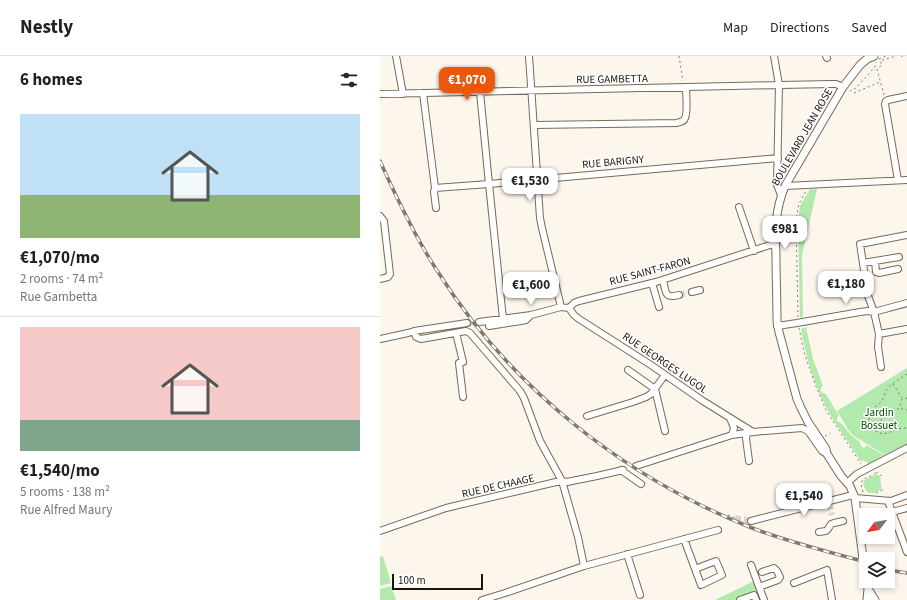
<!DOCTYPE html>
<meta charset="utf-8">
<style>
:root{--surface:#fff;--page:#f2f2f2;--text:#222;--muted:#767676;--line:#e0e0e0;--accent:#ea580c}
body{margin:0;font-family:"Source Sans 3",sans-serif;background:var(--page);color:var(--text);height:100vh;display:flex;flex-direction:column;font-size:15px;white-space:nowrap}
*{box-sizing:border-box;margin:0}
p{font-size:13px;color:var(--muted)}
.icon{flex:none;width:22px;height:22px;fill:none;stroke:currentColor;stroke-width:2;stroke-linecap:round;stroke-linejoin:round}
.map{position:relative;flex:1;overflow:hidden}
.side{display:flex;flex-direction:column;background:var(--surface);width:380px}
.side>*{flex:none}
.needle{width:26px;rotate:239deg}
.tools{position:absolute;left:479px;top:452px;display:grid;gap:8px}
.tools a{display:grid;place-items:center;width:36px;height:36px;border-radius:0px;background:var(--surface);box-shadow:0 2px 6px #0003;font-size:20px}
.scale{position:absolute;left:12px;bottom:10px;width:91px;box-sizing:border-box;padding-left:4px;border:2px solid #1a140c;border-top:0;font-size:11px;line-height:14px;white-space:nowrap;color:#1a140c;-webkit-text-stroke:3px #fff;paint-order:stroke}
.price{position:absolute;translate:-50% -34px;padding:0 9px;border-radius:8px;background:#fff;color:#222;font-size:13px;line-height:26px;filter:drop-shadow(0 1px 2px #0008)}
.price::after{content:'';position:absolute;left:50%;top:24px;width:12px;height:9px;margin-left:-6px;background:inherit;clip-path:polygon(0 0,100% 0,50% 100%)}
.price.on{background:var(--accent);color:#fff}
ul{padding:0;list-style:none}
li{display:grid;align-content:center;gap:8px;height:212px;padding:0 20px}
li+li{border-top:1px solid var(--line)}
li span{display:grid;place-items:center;height:124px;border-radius:0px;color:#555}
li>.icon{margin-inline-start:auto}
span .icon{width:72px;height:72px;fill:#fffc;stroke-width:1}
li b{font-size:17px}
h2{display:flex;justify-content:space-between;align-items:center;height:48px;padding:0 20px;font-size:17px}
header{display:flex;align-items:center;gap:24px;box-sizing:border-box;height:56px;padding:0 20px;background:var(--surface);border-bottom:1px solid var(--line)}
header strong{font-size:19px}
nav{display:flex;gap:22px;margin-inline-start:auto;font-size:14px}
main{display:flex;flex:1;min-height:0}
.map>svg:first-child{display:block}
</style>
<header>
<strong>Nestly</strong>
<nav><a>Map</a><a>Directions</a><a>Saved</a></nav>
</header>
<main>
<section class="side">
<h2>6 homes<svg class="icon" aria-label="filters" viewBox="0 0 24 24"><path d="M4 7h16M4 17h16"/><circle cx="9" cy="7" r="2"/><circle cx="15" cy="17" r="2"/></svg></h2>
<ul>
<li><span style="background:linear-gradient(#bfe0f5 65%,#8fb573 0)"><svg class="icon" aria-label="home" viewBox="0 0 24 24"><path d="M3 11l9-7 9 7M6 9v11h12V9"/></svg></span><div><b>€1,070/mo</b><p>2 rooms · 74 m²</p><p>Rue Gambetta</p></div></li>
<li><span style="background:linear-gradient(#f6c9c9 75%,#7fa58c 0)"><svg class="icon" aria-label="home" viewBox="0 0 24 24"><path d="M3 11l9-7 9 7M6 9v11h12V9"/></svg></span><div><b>€1,540/mo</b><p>5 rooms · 138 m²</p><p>Rue Alfred Maury</p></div></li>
</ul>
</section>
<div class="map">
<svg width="527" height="544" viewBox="0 0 527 544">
<rect width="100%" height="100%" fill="#fdf6ed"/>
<path fill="#b2eaae" d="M430 133H437L422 199 423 261 420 262 418 165 420 150Z
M426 271 433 303 443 330C440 333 440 335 443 337L446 338 459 360 457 361V365L458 366H460L471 379 480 386V388L482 391 485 392 486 389 504 399 489 408 487 407V406L482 404 481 406C470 388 457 371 447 353 434 329 426 301 421 273Z
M527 312V388L505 399 474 380 469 375 457 355Z
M496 418 500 420 501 429 502 433 495 437H488C477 423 487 424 496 418Z
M3 500 11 527 0 530V501Z
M374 525 381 544H335Z
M11 530 16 544H0V533Z"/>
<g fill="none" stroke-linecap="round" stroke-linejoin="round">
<path stroke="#dbd4cb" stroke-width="6" stroke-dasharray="6 3" stroke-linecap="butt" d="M299 239 312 236
M87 267 99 266
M449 448 452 459
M355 462 371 465"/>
<path stroke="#dbd4cb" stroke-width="7" stroke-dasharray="7 3.5" stroke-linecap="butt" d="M483 502 485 516"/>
<defs>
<path id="minor" d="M16 0 23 38
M149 0 160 162 162 172 181 251
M394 0 399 29 397 129 401 139
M446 0 447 2
M43 37 55 132 109 128 100 36
M0 38 399 29 453 28H456L463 31
M154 69 297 67C300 66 304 66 305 62 308 57 306 38 306 32
M518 124 505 48 506 45 508 44 527 40
M405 130 527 124
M55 132 54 136 56 152
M359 151 374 195
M0 160 4 165 10 218 8 221 0 223
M495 205 496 216 499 217 518 213
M483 207 519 201
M283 224C286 236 284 243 299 239
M272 227 279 251
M312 236 320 234
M189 252 194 259 199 263 271 309 323 345 373 376
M123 263 109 128 398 102
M99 266 151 259 181 251 189 252 194 247 199 245 276 226 390 189 395 188
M109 270 141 265 146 264 151 259
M397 270 417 267 480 256 488 255 494 256 527 247
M34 275 36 281 41 283 86 275 90 277 140 335 144 342 160 385 182 425 198 481 204 510
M76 277 83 306 79 307 83 341
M499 278 527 273
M0 283 28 277 34 275 87 267
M501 311 498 291 499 278 494 256 488 240 480 188 527 179
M248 314 275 333 285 375
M207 360 253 346 266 341 271 338 282 323
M350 362 354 372 352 379
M367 377 366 382 369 405
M256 410 352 379 373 376 422 372 428 375 442 395 447 398
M241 414 261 428
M467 427 477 418 527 392
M475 442 511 445 527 439
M508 445 527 496
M512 456 527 452
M371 465 473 439
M0 475 66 452 176 426 182 425 187 426 217 420 243 414
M439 476 446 475 448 473 451 468 454 467 463 465
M304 483 321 529 342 519 336 505 315 513
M247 498 260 539
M371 509 384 544
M414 527 447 514 452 544
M379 531 398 524 400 521 397 515 394 512 382 516
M102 544 125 537 204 510 338 474
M360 544 374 539 376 544"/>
<path id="major" d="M483 502 475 442 470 430 461 420 447 398 446 393 428 366 421 352 417 343 399 276 397 265C397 243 396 222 396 200 395 174 395 154 405 130L463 31 480 9 487 3 494 0
M485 516 486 520
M487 525 488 533 487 544
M488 533 495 544"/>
</defs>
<use href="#minor" stroke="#796955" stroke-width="8"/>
<use href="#major" stroke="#796955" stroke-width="9"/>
<path stroke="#817b72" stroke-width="1" stroke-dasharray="2 3" stroke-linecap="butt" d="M299 0 303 25
M522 0V1
M499 3 506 0
M470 34 471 35 476 32 495 11 496 6
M474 37 500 26
M504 39 497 13 502 9 500 5 516 0
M418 261 416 164 419 148 426 135
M419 272 424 296 435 328 446 354 481 408
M527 318C520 323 512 327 507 333 504 337 504 344 500 347 498 349 495 350 493 353 485 361 490 375 500 377 507 379 511 375 518 373 521 372 524 372 527 372
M513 328 522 342
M527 342 522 343 520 348 522 353 527 354
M492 370 521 351
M445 380 450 377
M496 416 502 420
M483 436C477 418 489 425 496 416
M496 437 505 433
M348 459 355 462"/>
<use href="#minor" stroke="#fff" stroke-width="6"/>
<use href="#major" stroke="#fff" stroke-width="7"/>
<defs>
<path id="rail" d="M0 105C17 143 35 181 58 216 132 333 244 421 372 472 409 486 448 496 486 506
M508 514 527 517"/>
</defs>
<use href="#rail" stroke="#7e7870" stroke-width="3.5"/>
<use href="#rail" stroke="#fff" stroke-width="2" stroke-dasharray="6" stroke-linecap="butt"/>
</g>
<g text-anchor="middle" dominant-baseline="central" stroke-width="3" stroke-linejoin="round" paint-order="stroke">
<g font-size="11" fill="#1a140c" stroke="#fff">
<text transform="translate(232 23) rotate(-1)">RUE GAMBETTA</text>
<text transform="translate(422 81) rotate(-60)">BOULEVARD JEAN ROSE</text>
<text transform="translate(233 106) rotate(-5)">RUE BARIGNY</text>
<text transform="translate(270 215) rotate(-15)">RUE SAINT-FARON</text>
<text transform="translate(285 307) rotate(34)">RUE GEORGES LUGOL</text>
<text transform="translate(118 430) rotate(-13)">RUE DE CHAAGE</text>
</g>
<g font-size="11" fill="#004b00" stroke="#fff">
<text x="499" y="356">Jardin<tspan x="499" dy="13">Bossuet</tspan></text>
</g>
</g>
</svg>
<div class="tools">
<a><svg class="needle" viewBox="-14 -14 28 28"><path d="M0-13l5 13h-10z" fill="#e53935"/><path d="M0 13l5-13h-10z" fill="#767676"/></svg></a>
<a><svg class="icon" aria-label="layers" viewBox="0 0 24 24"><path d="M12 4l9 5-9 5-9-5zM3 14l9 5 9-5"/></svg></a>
</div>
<div class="scale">100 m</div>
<b class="price on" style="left:87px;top:45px">€1,070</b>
<b class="price" style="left:150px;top:146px">€1,530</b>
<b class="price" style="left:405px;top:194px">€981</b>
<b class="price" style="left:466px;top:249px">€1,180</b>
<b class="price" style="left:151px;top:250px">€1,600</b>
<b class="price" style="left:424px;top:461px">€1,540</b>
</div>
</main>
